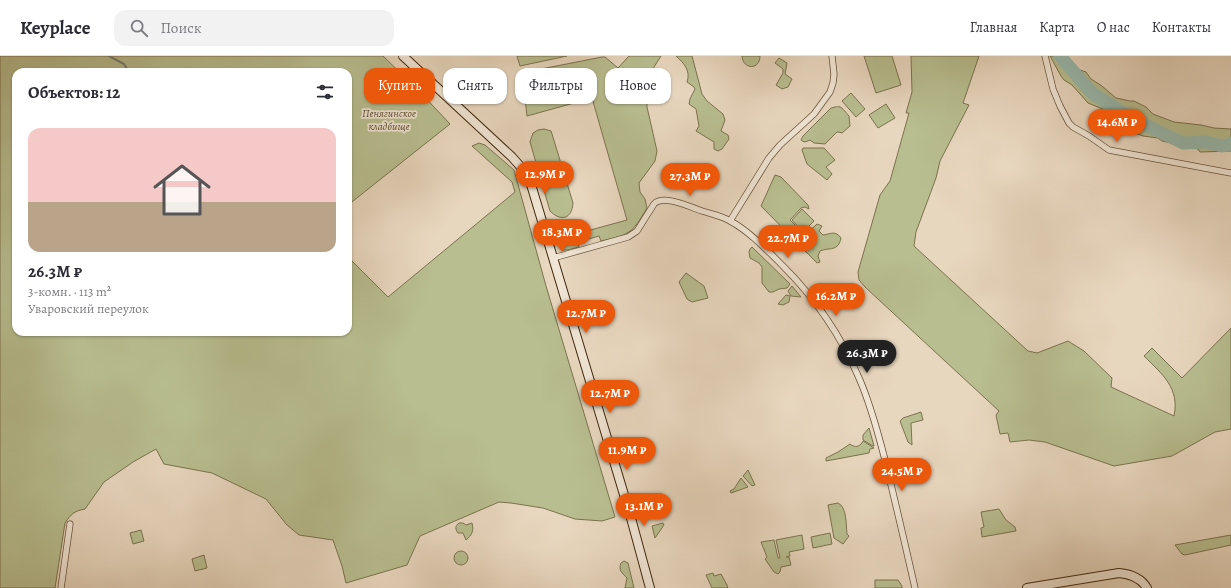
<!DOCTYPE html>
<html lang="ru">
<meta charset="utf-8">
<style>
:root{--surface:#fff;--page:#f2f2f3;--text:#2b2b33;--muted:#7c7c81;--line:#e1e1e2;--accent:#ea580c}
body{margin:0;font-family:Alegreya,serif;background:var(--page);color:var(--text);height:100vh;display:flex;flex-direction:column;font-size:15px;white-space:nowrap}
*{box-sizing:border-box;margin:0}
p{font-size:13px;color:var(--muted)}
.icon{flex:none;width:22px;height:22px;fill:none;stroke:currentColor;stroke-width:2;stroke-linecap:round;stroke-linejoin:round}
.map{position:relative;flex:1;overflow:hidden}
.panel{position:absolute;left:12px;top:12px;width:340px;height:268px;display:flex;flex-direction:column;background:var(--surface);border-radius:12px;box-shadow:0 1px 3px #0004}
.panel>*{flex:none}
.guide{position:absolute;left:364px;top:12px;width:380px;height:36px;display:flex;gap:8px}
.price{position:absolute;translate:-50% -34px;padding:0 9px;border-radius:14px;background:var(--accent);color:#fff;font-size:13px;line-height:26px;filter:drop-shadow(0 1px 2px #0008)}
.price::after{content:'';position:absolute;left:50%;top:24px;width:12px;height:9px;margin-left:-6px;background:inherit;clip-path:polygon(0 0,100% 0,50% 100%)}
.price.on{background:#222;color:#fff}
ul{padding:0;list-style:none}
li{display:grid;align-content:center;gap:8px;height:212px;padding:0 16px}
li+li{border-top:1px solid var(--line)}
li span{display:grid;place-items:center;height:124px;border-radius:12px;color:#555}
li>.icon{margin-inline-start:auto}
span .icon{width:72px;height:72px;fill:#fffc;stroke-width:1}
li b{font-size:17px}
h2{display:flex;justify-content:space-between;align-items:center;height:48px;padding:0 16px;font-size:17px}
.tag{padding:0 14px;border-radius:12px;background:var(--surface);box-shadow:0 1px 3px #0004;font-size:14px;line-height:36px}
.tag.on{background:var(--accent);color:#fff}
header{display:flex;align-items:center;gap:24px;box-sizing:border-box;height:56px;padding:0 20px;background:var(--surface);border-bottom:1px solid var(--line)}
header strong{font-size:19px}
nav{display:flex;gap:22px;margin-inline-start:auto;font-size:14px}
.search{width:280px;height:36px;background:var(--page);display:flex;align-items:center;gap:10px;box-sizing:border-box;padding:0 14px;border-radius:12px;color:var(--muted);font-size:15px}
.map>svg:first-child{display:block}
</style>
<header>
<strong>Keyplace</strong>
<div class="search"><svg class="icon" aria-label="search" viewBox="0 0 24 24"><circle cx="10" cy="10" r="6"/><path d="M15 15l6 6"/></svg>Поиск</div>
<nav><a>Главная</a><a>Карта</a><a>О нас</a><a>Контакты</a></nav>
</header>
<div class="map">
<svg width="1231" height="532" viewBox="0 0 1231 532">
<rect width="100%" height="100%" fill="#e8d7bf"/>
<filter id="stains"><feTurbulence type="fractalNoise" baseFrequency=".005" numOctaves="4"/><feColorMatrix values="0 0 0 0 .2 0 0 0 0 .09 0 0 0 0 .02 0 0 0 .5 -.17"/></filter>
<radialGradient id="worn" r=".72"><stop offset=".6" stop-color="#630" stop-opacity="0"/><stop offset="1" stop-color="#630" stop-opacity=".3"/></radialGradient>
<path fill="#b8be90" stroke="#7c724e" d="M0 0H383L418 34 450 68 348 149V16H16V276H348V201L388 241 515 136 512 126 472 90 479 87 485 89 514 114 546 230 615 461 602 465 575 463 543 452 511 447 499 446 420 480 407 509 346 527 342 510 333 484 299 479 287 469 266 443 212 417 164 408 156 393 133 406 104 426 85 453C74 455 71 458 65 467L55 532H0Z
M517 0H567L520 10Z
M629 0H661L649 19 647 34V51L657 95 655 105 639 127 640 136 645 143 647 152C631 179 630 178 601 185L599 180 578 186 579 191 567 194H563L559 190V186L565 181 627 164 592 42 527 60 523 26C525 20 530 17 536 14L602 1H605L618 12Z
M676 0H692L702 38 707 45 723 58 725 64 721 75 728 79 729 83 722 93 718 95 714 93V86L696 75 699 70 696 53 689 48 690 43 695 33 694 31 687 26C691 15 684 7 676 0Z
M742 0H760C760 14 743 14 742 0Z
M864 0H892L901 29 876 37Z
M911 0H979L963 47 969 49 940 105 936 122 916 176 914 190 1028 295 1037 297 1068 285 1084 295 1112 322 1111 331 1174 360C1180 332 1162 318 1144 300L1152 292 1182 322 1231 272V373L1215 376 1172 400 1114 410 1045 386 1029 384 1010 386 1008 377 1000 378 996 359 999 355 865 231 859 224 858 216 880 139 890 125 909 57H906L912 36Z
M1050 0H1068V3L1074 10 1077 13 1086 16 1091 23 1102 30 1116 42 1130 45H1134L1146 51 1153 58 1174 66 1201 69 1214 72 1231 73V95L1200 96 1198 93 1162 85 1158 82 1143 80 1130 75 1109 61 1105 54 1088 47 1072 29 1064 24 1061 20Z
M779 2 787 7 785 18 792 23 788 31 782 33 776 29 783 17V13L775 7Z
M851 37 865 53 856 61 842 45Z
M886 48 895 62 878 72 869 59Z
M835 51C837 51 838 50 840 51 842 51 847 58 849 60L850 70 842 77 838 76H837L825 88 814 87 810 84 805 86 802 85 801 84 803 80 831 52Z
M544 73 551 75 552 78 573 147C572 163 561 166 550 155L530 86 533 77 538 74Z
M803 92H824L835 104 826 111 832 118 827 124 807 108 802 94Z
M775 119 781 121 808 149 809 153 805 151 801 152 790 164 802 176 806 178 817 168 822 170 819 175 823 179C831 178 835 174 841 182 838 196 830 191 820 195L818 200 820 206 817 207 761 150Z
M802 153 814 165 803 176 792 164Z
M752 191 790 228 787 232 779 233 773 236H769L762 227V211L759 207 750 202 749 196 750 193Z
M686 217 704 230 708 242 692 246 687 243 679 226Z
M792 230 801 241 791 240 788 235Z
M786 239 790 240 789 246 783 249 778 248Z
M921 356 923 364 911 367 912 389 908 386 900 365 903 362Z
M869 372 874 390H873L863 384V379Z
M863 385 874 392 870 393 869 397 826 405V402L838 396 850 388C855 392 860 391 863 385Z
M748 414 755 429 752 430 743 420Z
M741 422 748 431 731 437 730 435 734 433Z
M838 447C847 451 846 469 847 478L849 480 843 488 834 482 828 449Z
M999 453 1006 464 1015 471 1016 475 982 481 981 472 984 471 981 456Z
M459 467H463L466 469 472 467C474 475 472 479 466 484L463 477H458C455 473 455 470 459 467Z
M663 467 664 469 655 482 652 470Z
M141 474 144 485 133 488 130 477Z
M830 477 832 488 813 492 811 481Z
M802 479 804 493 789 496 790 500 786 501H789L791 509 781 511 780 516 778 518 774 516 765 503 767 501 761 486 774 484 778 502H780L776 484Z
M1231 479V489L1185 499 1182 498 1175 489Z
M454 502a7 7 0 1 1 14 0a7 7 0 1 1-14 0Z
M204 499 207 512 195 515 192 503Z
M624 505 628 507 634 532H625L627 522C622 517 618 514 621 507Z
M713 517 714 520 721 518 728 531 727 532H712L706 519Z
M875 524H898L902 530V532H875Z"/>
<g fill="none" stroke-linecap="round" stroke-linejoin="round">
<path stroke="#747f6e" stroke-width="2" d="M109 0 124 8 129 16"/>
<path stroke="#98baae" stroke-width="13" d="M1060 0 1092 37 1133 63 1183 87 1206 86 1222 90 1231 88"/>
<defs>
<path id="street" d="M1045 0 1053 33 1060 50 1069 67 1073 71 1089 80 1109 94 1231 117
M730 165 769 102 780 89 814 58 830 36 833 27 834 18 832 0
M553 202 628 181 637 175 654 148C663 138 690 151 702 155 711 158 722 160 730 165 748 174 769 196 783 210 815 242 841 280 859 322 870 347 877 373 884 400 895 444 905 488 915 532
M61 532 70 468"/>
<path id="secondary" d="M403 0 512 101 527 118 530 125 631 462 650 532
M1027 532 1119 517C1130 518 1141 522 1147 532"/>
</defs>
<use href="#street" stroke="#69533a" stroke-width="7"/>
<use href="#secondary" stroke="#3f270d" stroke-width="10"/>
<use href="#street" stroke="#f0e5d5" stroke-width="5.5"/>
<use href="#secondary" stroke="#f0e5d5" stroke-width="8"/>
</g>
<g text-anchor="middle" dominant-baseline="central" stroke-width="3.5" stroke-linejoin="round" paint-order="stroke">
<g font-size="11" font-style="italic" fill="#5d4d2e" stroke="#f0e5d5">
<text x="389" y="57">Пенягинское<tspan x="389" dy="13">кладбище</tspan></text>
</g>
</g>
<rect width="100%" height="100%" filter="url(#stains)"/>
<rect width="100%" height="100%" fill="url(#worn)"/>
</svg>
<b class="price" style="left:1117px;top:87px">14.6M ₽</b>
<b class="price" style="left:545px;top:139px">12.9M ₽</b>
<b class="price" style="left:690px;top:141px">27.3M ₽</b>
<b class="price" style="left:562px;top:197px">18.3M ₽</b>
<b class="price" style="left:788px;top:203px">22.7M ₽</b>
<b class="price" style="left:836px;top:261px">16.2M ₽</b>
<b class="price" style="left:586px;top:278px">12.7M ₽</b>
<b class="price on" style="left:867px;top:318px">26.3M ₽</b>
<b class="price" style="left:610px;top:358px">12.7M ₽</b>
<b class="price" style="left:627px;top:415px">11.9M ₽</b>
<b class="price" style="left:902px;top:436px">24.5M ₽</b>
<b class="price" style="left:644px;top:471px">13.1M ₽</b>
<div class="guide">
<a class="tag on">Купить</a>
<a class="tag">Снять</a>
<a class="tag">Фильтры</a>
<a class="tag">Новое</a>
</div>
<section class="panel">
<h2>Объектов: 12<svg class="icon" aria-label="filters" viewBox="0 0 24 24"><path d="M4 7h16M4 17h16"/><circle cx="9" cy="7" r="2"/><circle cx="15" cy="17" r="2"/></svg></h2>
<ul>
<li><span style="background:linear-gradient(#f6c9c9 60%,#b9a48a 0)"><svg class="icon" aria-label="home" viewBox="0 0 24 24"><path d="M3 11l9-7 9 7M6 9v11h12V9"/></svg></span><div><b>26.3M ₽</b><p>3-комн. · 113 m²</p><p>Уваровский переулок</p></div></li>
</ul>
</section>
</div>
